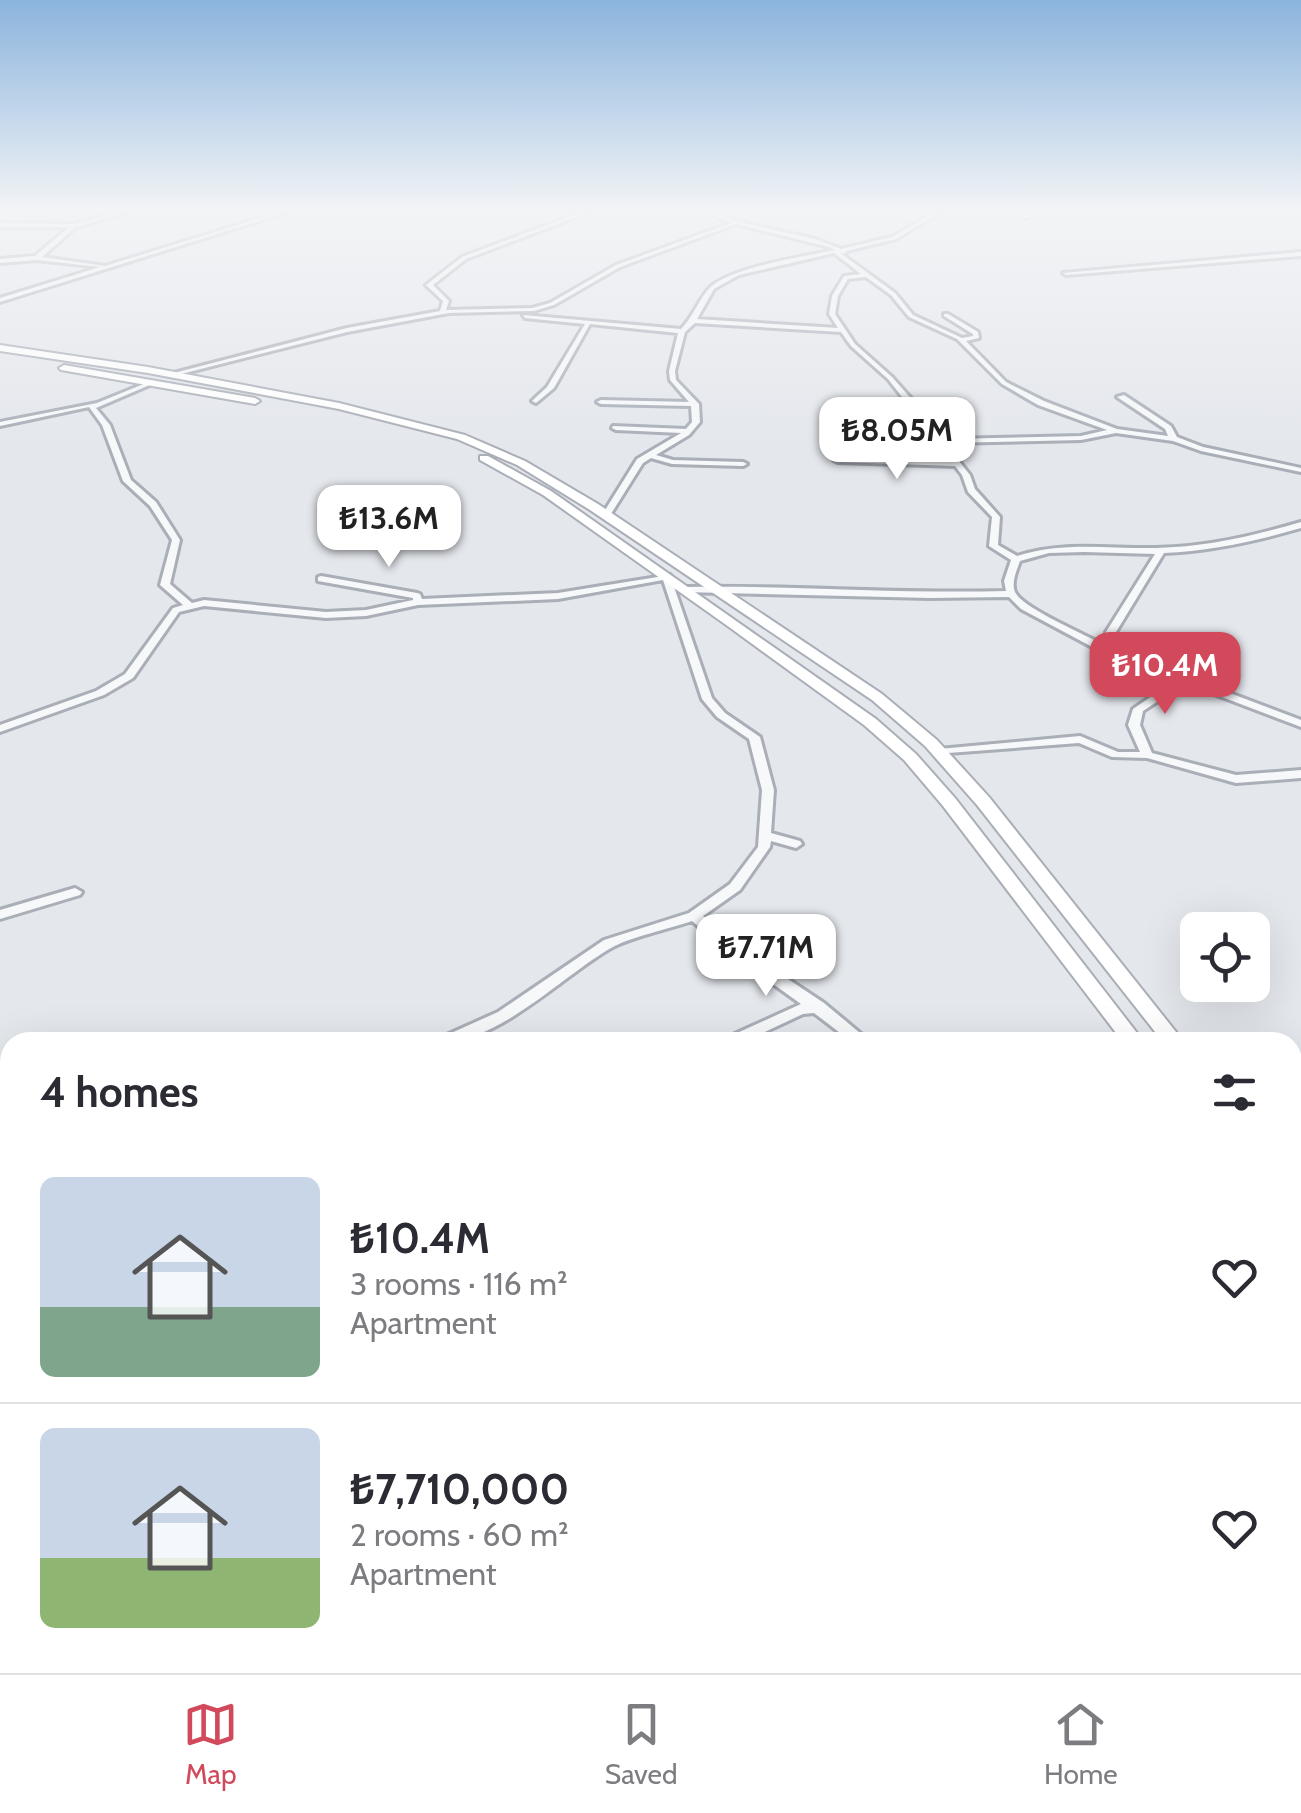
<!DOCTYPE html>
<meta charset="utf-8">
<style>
:root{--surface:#fff;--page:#f2f2f3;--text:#2b2b33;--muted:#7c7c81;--line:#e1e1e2;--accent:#d1495b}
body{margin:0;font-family:Cabin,sans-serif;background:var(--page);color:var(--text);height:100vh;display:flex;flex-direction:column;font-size:38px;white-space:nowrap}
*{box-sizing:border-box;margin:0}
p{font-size:32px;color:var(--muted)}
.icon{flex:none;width:55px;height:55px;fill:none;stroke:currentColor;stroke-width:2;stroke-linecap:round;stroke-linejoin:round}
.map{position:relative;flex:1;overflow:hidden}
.details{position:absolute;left:0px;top:1032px;width:1302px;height:642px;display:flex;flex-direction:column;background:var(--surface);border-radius:30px 30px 0 0;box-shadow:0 10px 40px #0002}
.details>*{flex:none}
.tools{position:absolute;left:1180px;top:912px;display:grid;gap:20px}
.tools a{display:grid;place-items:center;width:90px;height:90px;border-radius:15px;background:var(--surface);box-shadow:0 10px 40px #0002;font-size:50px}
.price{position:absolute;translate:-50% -85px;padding:0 22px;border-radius:20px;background:#fff;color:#222;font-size:32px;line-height:65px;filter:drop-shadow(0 2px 5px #0008)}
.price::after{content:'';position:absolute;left:50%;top:60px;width:30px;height:22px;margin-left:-15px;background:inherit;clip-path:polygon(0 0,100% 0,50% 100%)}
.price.selected{background:var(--accent);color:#fff}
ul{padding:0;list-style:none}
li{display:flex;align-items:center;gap:30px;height:250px;padding:0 40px}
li+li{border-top:2px solid var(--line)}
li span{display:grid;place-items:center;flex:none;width:280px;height:200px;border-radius:15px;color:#555}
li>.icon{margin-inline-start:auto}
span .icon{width:120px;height:120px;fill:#fffc;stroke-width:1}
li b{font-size:42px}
h2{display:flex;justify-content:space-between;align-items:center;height:120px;padding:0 40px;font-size:42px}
.menu{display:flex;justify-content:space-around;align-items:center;height:140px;border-top:2px solid var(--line);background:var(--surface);font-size:28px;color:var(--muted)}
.menu a{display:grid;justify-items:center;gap:5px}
.menu .selected{color:var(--accent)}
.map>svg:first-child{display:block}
</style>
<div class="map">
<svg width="1301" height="1673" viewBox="0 0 1301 1673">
<rect width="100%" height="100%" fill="#e4e7ec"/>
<path fill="#c9d6c5" d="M89 1665H851L845 1673H87Z"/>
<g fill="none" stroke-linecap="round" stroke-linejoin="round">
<path fill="#9fb4cc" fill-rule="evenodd" d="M1292 1308 1301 1311V1331L1292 1328Z
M10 1496V1520L0 1524V1500Z"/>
<defs>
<path id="minor" d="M119 212H128L76 227 42 257 105 266 279 212H288L0 302V298L100 267 37 260 0 263V259L35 256 69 227H0V223L74 224Z
M582 212H590L466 259 433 285 449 301 446 310 532 308 550 303 616 265 731 223 719 218 711 212H717L736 221 815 239 841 249 892 237 935 212H941L896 239 846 251 847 252 844 254 839 252 895 293 913 315 962 338 973 336V334L944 316V314H948L978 332 979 338 966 341 1006 382 1044 401 1117 429 1168 436 1165 429 1117 397 1124 395 1171 426 1177 437 1203 447 1301 468V472L1201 451 1173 441 1116 433 1081 440 947 443V446L970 475 975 489 1000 517 998 545 1017 556C1063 541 1109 549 1156 548 1206 547 1253 536 1301 522V528C1256 541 1211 551 1164 553L1116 632 1113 649 1301 720V727L1185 683 1143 711 1140 725 1152 753 1236 775 1301 770V778L1236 783 1147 758 1112 757 1079 743 935 754 933 752 939 749 1080 736 1118 752H1140L1128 725 1133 709 1175 680 1096 649 1021 609 1009 597 930 598 683 592V588L686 587C793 585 899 594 1006 591L1004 581 1011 560 989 546 992 517 968 492 962 475 955 466 838 462 834 460 838 458 951 461 939 446 942 435 917 416 888 379 851 346 841 332 695 323 685 332 675 371 676 380 699 404 700 422 689 435 656 455 673 460 743 462 747 464 743 466 672 464 651 458 643 463 609 517H603L602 515 637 459 681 433 616 430 612 428 613 426 686 429 692 422 691 406 601 404 597 402 601 400 689 402 670 380 669 371 678 333 590 324 554 388 536 403 532 401 547 387 585 324 525 318 523 315 681 329C694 316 701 294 713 285 739 266 802 257 835 250L829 247 736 224 620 267 554 305 534 311 449 313 347 332 173 376 170 374 347 328 440 311 443 301 426 285 462 257ZM834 253 861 274 844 276 832 296 829 314 838 328 697 319 714 289 739 275ZM866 277 891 295 909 317 957 339 1002 384 1038 405 1107 430 1081 436 949 439V432L923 412 892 377 855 344 835 314 838 296 848 279ZM1084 552 1155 554 1106 632 1104 645C1086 635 1022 608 1015 592 1011 582 1017 570 1020 561L1049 553Z
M1019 212H1024L1029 217 1024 218Z
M1301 252V256L1066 275 1063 273Z
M146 383 152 384 96 408 110 425 131 480 156 502 180 540 170 584 192 603 204 600 326 612 366 610 413 600V598L318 581V577L321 576 417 593 420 594 422 599 558 593 670 575 712 698 725 713 760 737 774 790 771 833 800 841 802 844 796 848 771 841 770 847 740 890 703 916 761 961 824 1003 866 1038 868 1042H852L814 1013 803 1014 743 1042H724L726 1038 801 1004 730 953 692 921C669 929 630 937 611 948 562 976 495 1046 438 1042L440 1038 498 1012 604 940 689 913 730 884 758 847 762 790 749 739 717 717 702 699 663 580 558 599 418 605 366 616 326 618 204 606 179 612 133 678 104 695 0 732V725L96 691 125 674 173 608 183 605 160 585 172 540 150 506 123 481 102 425 89 407 0 426V422L97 403Z
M75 888 82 892 80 895 0 919V910Z
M10 1218V1234L0 1238V1222Z
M1292 1282 1301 1284V1300L1292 1298Z
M0 1300 10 1301V1317L0 1316Z
M10 1466V1486L0 1489V1469Z
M33 1665H55L54 1673H32Z
M1004 1665H1028L1031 1673H1007Z"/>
<path id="secondary" d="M1291 212H1301V216L1292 213Z
M0 345 148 367 339 403 465 435 525 461 598 504 882 694 937 740 989 797 1184 1042H1163L977 805 925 746 872 700 590 510 517 465 457 439 339 409 148 373 0 351Z
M64 365 255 398 260 401 255 404 61 370 59 368Z
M480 456H488L551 491 876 719 916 754 955 798 1144 1042H1123L943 806 904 760 864 725 729 627 543 495 480 460Z
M1292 1160 1301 1163V1186L1292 1183Z
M1292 1204 1301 1207V1230L1292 1227Z
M1292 1496 1301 1499V1529L1292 1526Z
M0 1579H10V1609H0Z"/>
</defs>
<use href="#minor" stroke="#a9aeb7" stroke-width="6"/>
<use href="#secondary" stroke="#a9aeb7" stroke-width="4"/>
<use href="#minor" fill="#f7f8fa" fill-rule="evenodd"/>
<use href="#secondary" fill="#fff" fill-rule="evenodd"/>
</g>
<linearGradient id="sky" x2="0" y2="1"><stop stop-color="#8bb4dd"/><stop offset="0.47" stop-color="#f3f4f6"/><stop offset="1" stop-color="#f3f4f6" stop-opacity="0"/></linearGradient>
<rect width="1301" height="447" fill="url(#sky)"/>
</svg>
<div class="tools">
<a><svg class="icon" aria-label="locate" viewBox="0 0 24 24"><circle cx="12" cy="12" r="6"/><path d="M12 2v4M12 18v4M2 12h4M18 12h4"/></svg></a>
</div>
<b class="price" style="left:897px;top:482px">₺8.05M</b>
<b class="price" style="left:389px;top:570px">₺13.6M</b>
<b class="price selected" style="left:1165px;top:717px">₺10.4M</b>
<b class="price" style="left:766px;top:999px">₺7.71M</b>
<section class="details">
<h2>4 homes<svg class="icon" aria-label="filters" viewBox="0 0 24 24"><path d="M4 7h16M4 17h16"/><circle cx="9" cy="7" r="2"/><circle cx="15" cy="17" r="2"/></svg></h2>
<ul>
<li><span style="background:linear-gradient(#c9d6e8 65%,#7fa58c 0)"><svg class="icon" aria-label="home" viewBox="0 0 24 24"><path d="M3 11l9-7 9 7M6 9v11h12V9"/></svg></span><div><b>₺10.4M</b><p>3 rooms · 116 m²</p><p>Apartment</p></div><svg class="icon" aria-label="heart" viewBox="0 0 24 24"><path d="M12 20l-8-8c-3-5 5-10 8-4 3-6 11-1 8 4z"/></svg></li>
<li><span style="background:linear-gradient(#c9d6e8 65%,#8fb573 0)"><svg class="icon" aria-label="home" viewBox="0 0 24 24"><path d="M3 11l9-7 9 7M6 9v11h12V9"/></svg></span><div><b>₺7,710,000</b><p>2 rooms · 60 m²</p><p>Apartment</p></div><svg class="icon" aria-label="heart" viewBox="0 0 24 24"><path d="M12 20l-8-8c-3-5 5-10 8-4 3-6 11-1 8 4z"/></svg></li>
</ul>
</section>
</div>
<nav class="menu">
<a class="selected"><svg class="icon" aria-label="map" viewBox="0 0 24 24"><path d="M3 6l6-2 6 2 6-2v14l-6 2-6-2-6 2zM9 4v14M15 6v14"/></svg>Map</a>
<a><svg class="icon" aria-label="saved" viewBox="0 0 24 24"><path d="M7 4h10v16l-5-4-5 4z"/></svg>Saved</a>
<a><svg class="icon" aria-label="home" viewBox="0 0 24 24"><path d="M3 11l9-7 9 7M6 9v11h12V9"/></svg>Home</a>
</nav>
